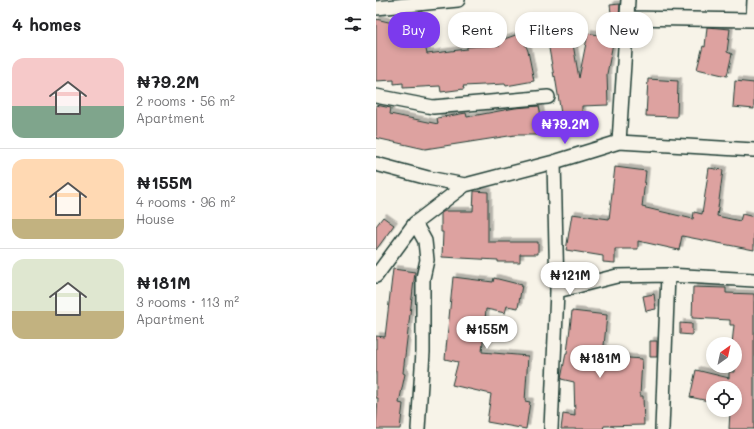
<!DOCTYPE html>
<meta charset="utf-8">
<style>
:root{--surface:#fff;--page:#f2f2f2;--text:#202124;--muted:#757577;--line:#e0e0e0;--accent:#7c3aed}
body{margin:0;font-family:Mali,sans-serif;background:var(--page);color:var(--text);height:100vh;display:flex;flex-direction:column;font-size:15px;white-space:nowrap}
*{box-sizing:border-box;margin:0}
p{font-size:13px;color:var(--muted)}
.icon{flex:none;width:22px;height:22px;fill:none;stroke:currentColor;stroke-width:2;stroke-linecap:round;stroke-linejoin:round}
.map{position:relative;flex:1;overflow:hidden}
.side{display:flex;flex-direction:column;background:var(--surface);width:376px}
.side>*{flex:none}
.guide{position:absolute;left:12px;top:12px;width:306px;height:36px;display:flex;gap:8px}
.needle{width:26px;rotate:33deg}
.buttons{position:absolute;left:330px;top:337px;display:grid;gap:8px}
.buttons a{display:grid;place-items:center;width:36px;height:36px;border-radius:50%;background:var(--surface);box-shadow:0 2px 6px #0003;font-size:20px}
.price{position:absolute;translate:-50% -34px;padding:0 9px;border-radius:14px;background:#fff;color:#222;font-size:13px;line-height:26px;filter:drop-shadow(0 1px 2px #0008)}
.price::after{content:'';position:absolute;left:50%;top:24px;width:12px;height:9px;margin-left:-6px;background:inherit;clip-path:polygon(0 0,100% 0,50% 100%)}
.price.on{background:var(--accent);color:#fff}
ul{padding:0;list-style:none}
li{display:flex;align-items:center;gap:12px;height:100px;padding:0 12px}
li+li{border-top:1px solid var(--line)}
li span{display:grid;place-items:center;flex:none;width:112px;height:80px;border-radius:12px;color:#555}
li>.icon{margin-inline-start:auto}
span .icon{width:48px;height:48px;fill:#fffc;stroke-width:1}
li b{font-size:17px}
h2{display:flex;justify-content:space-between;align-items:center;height:48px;padding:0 12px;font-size:17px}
.chip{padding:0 14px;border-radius:16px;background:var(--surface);box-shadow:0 2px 6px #0003;font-size:14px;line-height:36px}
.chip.on{background:var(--accent);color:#fff}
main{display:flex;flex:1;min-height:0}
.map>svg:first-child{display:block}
</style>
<main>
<section class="side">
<h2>4 homes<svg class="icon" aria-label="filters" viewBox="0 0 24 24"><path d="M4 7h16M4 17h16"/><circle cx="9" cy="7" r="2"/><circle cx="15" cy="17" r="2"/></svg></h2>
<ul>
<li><span style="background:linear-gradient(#f6c9c9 60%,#7fa58c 0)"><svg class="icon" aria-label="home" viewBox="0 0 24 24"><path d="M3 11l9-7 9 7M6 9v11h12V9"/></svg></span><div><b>₦79.2M</b><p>2 rooms · 56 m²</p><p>Apartment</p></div></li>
<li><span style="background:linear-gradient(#ffd9b3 75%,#c2b280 0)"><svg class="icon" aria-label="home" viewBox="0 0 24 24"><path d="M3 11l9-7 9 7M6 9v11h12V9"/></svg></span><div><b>₦155M</b><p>4 rooms · 96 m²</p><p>House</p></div></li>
<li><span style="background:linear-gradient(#dfe7d0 65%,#c2b280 0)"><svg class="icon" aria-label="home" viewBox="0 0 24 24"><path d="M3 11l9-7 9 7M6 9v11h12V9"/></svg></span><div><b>₦181M</b><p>3 rooms · 113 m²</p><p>Apartment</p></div></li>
</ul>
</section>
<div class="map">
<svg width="378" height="429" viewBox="0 0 378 429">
<defs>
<filter id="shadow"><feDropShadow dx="3.5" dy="-3.5" stdDeviation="0" flood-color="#0004"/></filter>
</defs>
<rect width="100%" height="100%" fill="#f7f3e8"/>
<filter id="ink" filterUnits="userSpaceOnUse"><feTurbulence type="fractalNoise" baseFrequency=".025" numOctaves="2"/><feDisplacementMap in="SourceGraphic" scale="8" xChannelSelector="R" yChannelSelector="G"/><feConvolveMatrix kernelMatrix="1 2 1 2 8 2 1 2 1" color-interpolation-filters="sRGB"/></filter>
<g filter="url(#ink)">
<path fill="#dda2a0" stroke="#1f3d34" filter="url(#shadow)" d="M244 4 242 29H237L234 5Z
M42 12 51 54 91 49V47L124 45 123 41 145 33 152 51 158 81 130 86 129 84 87 86 88 89 65 92 64 86 27 88V83L18 84V80L0 81V19L25 25 22 14Z
M331 27 354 29 351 52 356 54 351 76 321 69 327 46 329 47Z
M195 33 203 78 212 33 238 38 231 74 232 105 206 106V119L186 120 179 76 178 77 171 37Z
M272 79 302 81 301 117 270 116Z
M359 81 378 83V109L357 107Z
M0 105 15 108 14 114 62 124 61 118 90 113 91 117 139 108 163 106 169 135H139L49 149 0 138Z
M239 167 270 171 266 207 317 219 318 212 326 214 333 168 347 170 341 216 364 221 366 214 378 217V250L306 236 303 250 262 241V249H239V263L227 262V256L190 250 196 214 233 219Z
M98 191 112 192V242H162V254H144V262H122V260L66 257 67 232H65V213L69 211H97Z
M7 217 18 225 0 250V226Z
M17 269 39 272 27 373 29 374 23 403 27 404 24 429H0L2 398H0V336L9 337Z
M77 277 117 282 118 278 146 285 142 308 131 306 129 313 110 309 106 352 152 356 149 401 154 402 150 429 111 422 115 394 76 385 82 362 69 359Z
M317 287 350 288V293L378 294V429H353L354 410H359V388H337V402L314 397 320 370 353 378V372H359V344H356L358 325H354V320L316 318Z
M278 294 280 309 270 311 267 296Z
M196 311 231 315 227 356 266 359 264 396H267L268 425 228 426 227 429H185L187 414 199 416 198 382 185 379 190 353H191Z
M304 323 316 324V335L304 334Z
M274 341H281V357H274Z"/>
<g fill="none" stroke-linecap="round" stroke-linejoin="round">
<defs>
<path id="minor" d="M0 8 82 0
M251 18 378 20
M377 20 378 0
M0 96 57 107 172 97
M243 142 252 0
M0 164 52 178 89 185 178 162 243 142 378 150
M39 223 49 241 51 260 47 278V352L42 429
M0 276 39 223 89 185
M181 291 241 276 292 275 378 280
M175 429 181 291 178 162
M286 429 292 275"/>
</defs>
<use href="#minor" stroke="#1f3d34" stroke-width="16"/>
<use href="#minor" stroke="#f7f3e8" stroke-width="13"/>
</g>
</g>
</svg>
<div class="buttons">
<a><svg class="needle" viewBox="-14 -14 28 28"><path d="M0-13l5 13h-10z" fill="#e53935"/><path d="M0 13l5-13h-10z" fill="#757577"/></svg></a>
<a><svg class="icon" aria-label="locate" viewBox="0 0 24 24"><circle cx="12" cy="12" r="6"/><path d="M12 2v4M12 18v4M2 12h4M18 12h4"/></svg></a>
</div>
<b class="price on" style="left:189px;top:145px">₦79.2M</b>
<b class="price" style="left:194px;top:296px">₦121M</b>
<b class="price" style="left:111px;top:350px">₦155M</b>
<b class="price" style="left:224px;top:379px">₦181M</b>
<div class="guide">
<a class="chip on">Buy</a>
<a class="chip">Rent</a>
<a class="chip">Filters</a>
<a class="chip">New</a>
</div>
</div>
</main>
